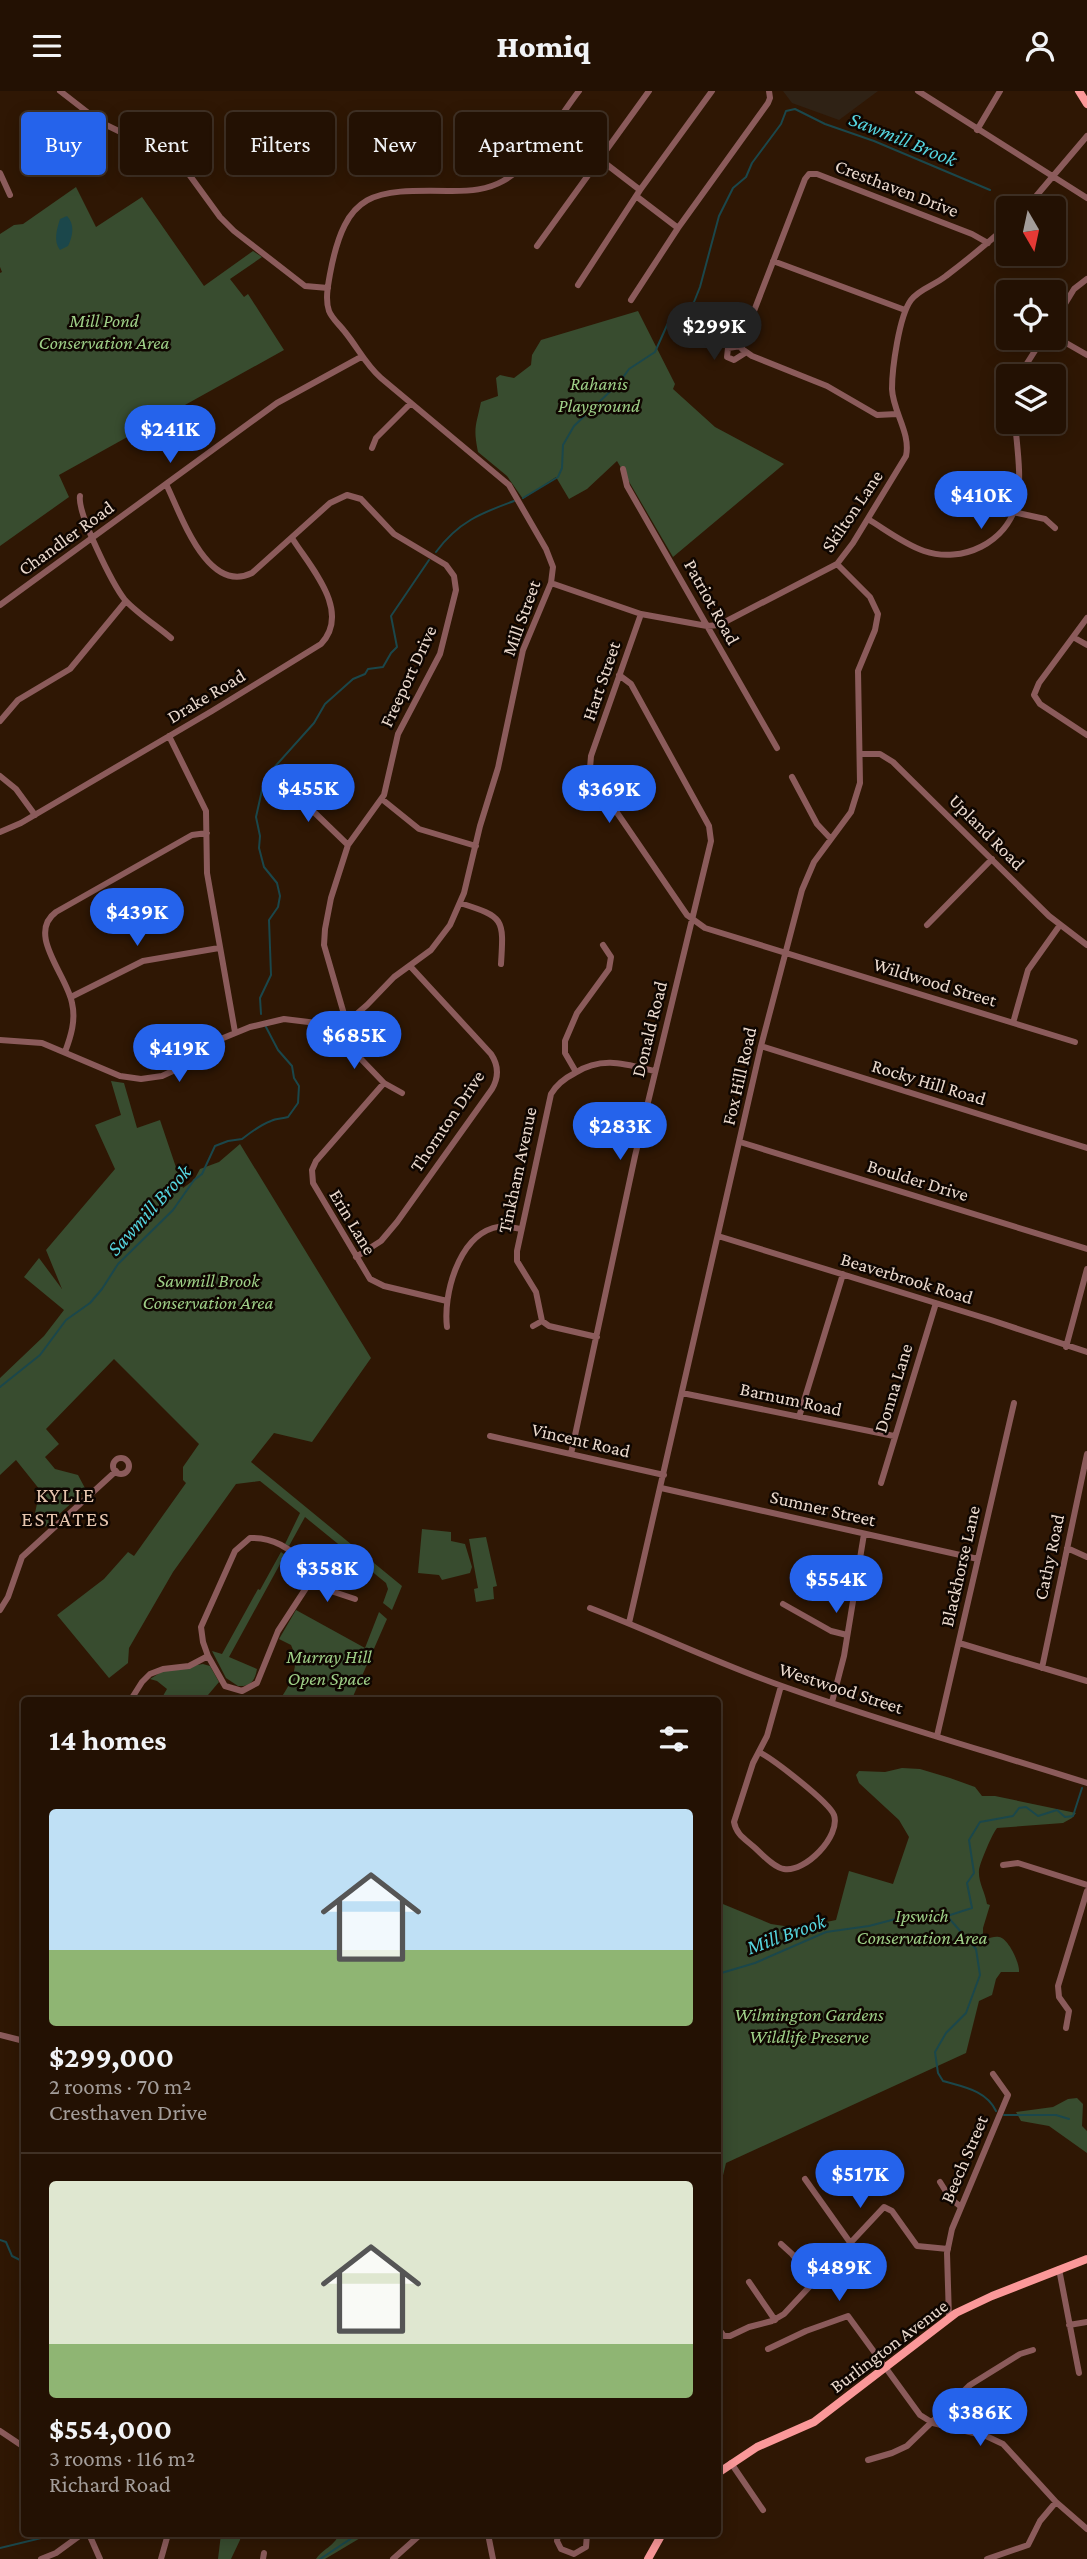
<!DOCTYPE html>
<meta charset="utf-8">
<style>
:root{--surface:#231103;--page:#2f1f12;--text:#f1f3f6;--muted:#a39d9a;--line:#403125;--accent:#2563eb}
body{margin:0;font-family:"Crimson Pro",serif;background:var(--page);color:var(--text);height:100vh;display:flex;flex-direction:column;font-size:26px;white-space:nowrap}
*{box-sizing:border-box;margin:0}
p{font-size:23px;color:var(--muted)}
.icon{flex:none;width:38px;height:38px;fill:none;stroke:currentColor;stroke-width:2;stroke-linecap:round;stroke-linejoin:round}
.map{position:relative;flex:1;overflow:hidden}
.side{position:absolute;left:21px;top:1606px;width:700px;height:840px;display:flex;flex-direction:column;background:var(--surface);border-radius:7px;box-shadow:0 4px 18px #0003,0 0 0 2px var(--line)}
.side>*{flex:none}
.guide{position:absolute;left:21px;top:21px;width:700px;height:63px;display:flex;gap:14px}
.needle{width:46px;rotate:171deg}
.controls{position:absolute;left:996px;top:105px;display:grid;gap:14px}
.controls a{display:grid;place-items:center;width:70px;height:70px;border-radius:7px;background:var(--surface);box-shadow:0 4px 18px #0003,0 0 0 2px var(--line);font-size:35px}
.price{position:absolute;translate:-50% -60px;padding:0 16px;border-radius:24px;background:var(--accent);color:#fff;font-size:23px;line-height:46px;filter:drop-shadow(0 2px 4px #0008)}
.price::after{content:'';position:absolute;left:50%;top:42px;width:21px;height:16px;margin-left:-10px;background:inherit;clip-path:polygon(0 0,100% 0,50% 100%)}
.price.on{background:#222;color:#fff}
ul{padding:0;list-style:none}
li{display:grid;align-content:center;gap:14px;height:371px;padding:0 28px}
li+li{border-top:2px solid var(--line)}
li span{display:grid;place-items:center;height:217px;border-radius:7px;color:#555}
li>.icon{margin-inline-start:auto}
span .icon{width:126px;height:126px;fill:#fffc;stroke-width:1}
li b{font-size:30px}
h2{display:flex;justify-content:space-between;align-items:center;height:84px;padding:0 28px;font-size:30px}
.chip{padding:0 24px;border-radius:7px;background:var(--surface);box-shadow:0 4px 18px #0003,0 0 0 2px var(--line);font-size:24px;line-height:63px}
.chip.on{background:var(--accent);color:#fff}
header{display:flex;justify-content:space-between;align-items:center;height:91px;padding:0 28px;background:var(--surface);font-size:32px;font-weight:800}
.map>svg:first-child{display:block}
</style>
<header><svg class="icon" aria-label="menu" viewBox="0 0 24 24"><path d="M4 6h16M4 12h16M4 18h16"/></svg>Homiq<svg class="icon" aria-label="person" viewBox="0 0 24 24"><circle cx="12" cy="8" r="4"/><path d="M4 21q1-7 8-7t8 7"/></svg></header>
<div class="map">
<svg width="1087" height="2468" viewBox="0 0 1087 2468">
<rect width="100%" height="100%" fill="#2f1704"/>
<path fill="#2f2215" d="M783 0H878L839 29 792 12Z"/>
<path fill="#384c2f" d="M76 96 96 136 142 106 204 195 253 160 262 166 230 188 244 206 248 203 284 259 59 384 69 406 0 455V182L2 181 0 176V143L14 134 23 133Z
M638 220 675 293 673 298 715 336 784 373 673 466 617 370 587 398 569 408 556 386 523 408 507 385 478 361C473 336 476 335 481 311L498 305 496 287 500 284 514 287 531 274 532 264 541 249Z
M111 990 124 992 137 1037 160 1029 183 1097 194 1089 200 1078 219 1071 240 1053 371 1267 312 1351 274 1342 251 1371 402 1495 392 1519 383 1512 388 1498 386 1492 305 1426 289 1455 285 1453 300 1422 260 1390 236 1393 173 1481 129 1557 128 1572 109 1587 57 1524 104 1488 128 1461 134 1465 186 1392 183 1389V1376L199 1353 114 1268 46 1338 59 1353 45 1366 55 1378 78 1384 86 1399 45 1436 35 1422 40 1399 16 1369 0 1384V1287L44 1245 64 1219 24 1186 39 1167 62 1198 46 1159 115 1078 95 1034 121 1024Z
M422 1438 451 1441V1450L465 1453 472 1476 470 1482 442 1489 439 1484 418 1482Z
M486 1446 497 1495 493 1496 494 1508 476 1511 474 1498 478 1497 469 1448Z
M281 1461 285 1464 229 1566 257 1578C255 1589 251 1596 238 1595L226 1587 212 1560 222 1563 258 1498 260 1499Z
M296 1519 365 1557 379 1521 387 1528 351 1610H279C291 1592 301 1575 291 1554L279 1548Z
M203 1573 210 1575 219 1591 208 1604V1610H160L167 1598 157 1590 150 1588 163 1580Z
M902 1677 920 1678 950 1687 975 1696 982 1705H995L1076 1722 1072 1727 1063 1732 997 1737C992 1743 980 1772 979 1779 978 1791 985 1801 987 1813L990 1814 983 1837V1845L987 1848C990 1847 995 1845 999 1846 1008 1847 1020 1872 1019 1881H1001L996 1888 992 1904 979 1910 966 1962 726 2072 718 2105V1811L771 1833 797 1837 836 1829 849 1780 893 1793 909 1746 899 1729 859 1692 856 1684 859 1680 885 1681Z
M1077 2007 1083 2013 1082 2035 1087 2040V2062L1049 2035 1021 2030 1016 2021 1053 2016 1068 2008Z
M221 2443H241L240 2449 231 2468H218Z
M339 2443H367L325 2468H316C322 2458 335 2455 339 2443Z"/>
<path fill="#1b474b" d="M67 125C75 133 73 145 68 155L60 159C53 150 57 138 60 128Z"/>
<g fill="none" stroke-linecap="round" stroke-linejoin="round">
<path stroke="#1b474b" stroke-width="2" d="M523 407 558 386 562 377 563 354 574 335 619 292 629 278 655 261 668 232 694 211 700 196 719 125 733 97 746 86 752 72 781 33 786 20 795 18 825 33 874 50 990 99
M436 461C458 431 481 422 514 410
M261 923 260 907 271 884 269 829 278 816 280 805 277 792 264 776 259 757 260 745 256 726 262 699 271 680 314 632 325 613 353 588 365 583 368 578 383 576 391 562 397 556 391 525 429 469
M0 1296 40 1264 66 1229 90 1212 102 1198 118 1173 173 1119 194 1089 202 1083 215 1055 228 1050 242 1048C251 1041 260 1034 271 1030 276 1027 282 1028 288 1026L298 1012 299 995 294 987 292 975 278 959 266 936
M947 1825 972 1817 967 1792 974 1782 969 1749 980 1731 1013 1725 1019 1717 1026 1716 1038 1725 1057 1719 1065 1726 1073 1725 1082 1697
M718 1883 755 1872 826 1841 869 1835 907 1825 936 1823 947 1825 976 1858 980 1884 966 1922 946 1942 935 1961 938 1982 943 1990C963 1996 986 1999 996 2020
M1004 2024H1056L1069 2028
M0 2149 6 2151 12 2165 24 2171
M0 2457 58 2443
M320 2468 358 2443"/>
<path stroke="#8b5b5b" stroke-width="6" d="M60 0 100 31 170 65 188 82 220 126 234 140 305 195 328 197
M918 0 1087 107
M554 33 640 99
M977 39 1000 0
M0 82 10 104
M636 105 678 137
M1026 117 1087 45
M537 155 649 0
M773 170 905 219
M578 194 640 99 712 0
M631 209 678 137 768 12 770 7 769 0
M1054 231 1074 198 1087 188
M1054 245 1087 264
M741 255 728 257 727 266 734 269 745 262
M1019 285 1043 247
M897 323 877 324 827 295 752 265 742 258V251L805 88 809 83H817L972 143 988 152
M372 357 376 347 411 312
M623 378 627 395 777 657
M166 393C181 423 207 504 252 482L330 412 347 404 361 408 394 443 446 474 454 485 456 499 440 563 398 643 384 704 348 754 331 807 325 838 324 854 346 930
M80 405C77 422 113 494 125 509 138 523 157 535 171 547
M1013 421 1045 428 1055 437
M868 428C886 439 904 453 924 460 962 473 1007 452 1017 411 1022 386 1017 356 1015 331
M551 492 641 523 707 535 719 534 837 473 853 452 906 365C911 342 893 321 892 298 892 278 899 225 911 209 919 198 935 194 946 185 967 169 988 152 1008 134
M0 514 277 312 361 266
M641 523 591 665 590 677 594 688 687 824 705 837 1075 951
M1087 527 1039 592 1034 604 1040 613 1087 644
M1073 546 1087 554
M0 630 18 609 70 578 126 510
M169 645 206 720 207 782 235 941
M861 663H880L893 671 1049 825 1087 854
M0 685 16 698 35 724
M792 686 817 733 831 748
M286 694 348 754
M383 709 419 738 476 755
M0 741 21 732 212 620 321 553C352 520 310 476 292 447
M460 812C504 826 504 827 501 873
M927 834 992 768
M71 906 143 870 219 857
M1013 932 1028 879 1060 834
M333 934 335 941 384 992 402 1002
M0 949 42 952 120 985 141 988 162 985 175 979 211 952 250 936 284 928 333 934 352 927 367 914 394 886 431 859 450 834 464 802 480 735 498 677 523 559 551 492 553 476 546 458 509 394 381 287C366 274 358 257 345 241 340 234 332 228 329 220 325 209 328 194 330 183 346 97 375 99 452 100 470 100 487 99 503 90 533 73 558 27 579 0
M761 955 1087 1057
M65 961C71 945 76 929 72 912 67 884 26 843 56 821L192 744 207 742
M576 981 565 962V950L577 922 609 878 611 866 603 854
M384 992 316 1070 312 1079 313 1092 370 1188 384 1195 447 1210
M740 1051 1087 1158
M718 1145 991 1229 1087 1261
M356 1166 381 1150 397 1131 492 998C499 986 499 975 491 963L410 875
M542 1230 536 1201 517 1170V1160L551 1003C557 993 565 987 575 982 602 965 625 973 654 980
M533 1235 542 1230 549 1235 597 1246
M447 1236C443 1204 458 1148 493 1137 503 1134 511 1136 521 1138
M1066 1256 1087 1178
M682 1302 894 1345
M799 1326 843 1183
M490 1345 664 1384
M571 1363 635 1065 711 750 709 735 631 593 619 584
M113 1375a8 8 0 1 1 16 0a8 8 0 1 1-16 0Z
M881 1392 936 1212
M661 1397 978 1468
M250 1447C273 1446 290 1457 306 1474V1497L278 1540 257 1592 242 1600 225 1595 208 1565 203 1551 201 1536 235 1460Z
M1067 1457 1087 1466
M307 1492 355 1508
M783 1513 831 1540 847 1544
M590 1517C655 1542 717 1572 782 1595 883 1631 986 1660 1087 1692
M0 1519 8 1506 22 1466 116 1380
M629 1532 761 955 802 799 814 771 851 721 860 692 858 580 875 539 878 523 870 506 837 473
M959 1552 1087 1590
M1042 1577 1087 1363
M130 1610 142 1591 150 1583 163 1578 189 1575 208 1565
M832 1611 844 1565 864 1443
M937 1645 1014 1312
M759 1661C773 1668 829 1711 834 1724 841 1745 805 1782 784 1778 773 1776 762 1763 754 1756 745 1748 736 1743 734 1731L753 1672 767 1645 781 1595
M1003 1774 1018 1772 1087 1794
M1066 1937 1069 1920 1059 1906 1058 1895 1087 1800
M0 1944 24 1950
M805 2088 849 2150
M940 2091 950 2107 961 2116
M781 2153 792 2163 813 2189
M1059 2178 1079 2282
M749 2191 775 2229
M949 2227 947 2162 952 2138 1008 2004 993 1983
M1069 2234 1087 2231
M718 2237 724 2245H730L749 2236 772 2230 784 2223 884 2116 892 2120 917 2155 948 2158
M768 2258 806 2240 848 2225 920 2324 933 2332 986 2345 1003 2353 1056 2411 1087 2438
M0 2340 24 2356
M868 2369 892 2362 907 2355 970 2294 1020 2263 1033 2259
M731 2372 763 2419
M89 2443 100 2468
M488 2443 493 2468
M558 2443 557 2450 561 2458 574 2463 586 2456 587 2443
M41 2468 56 2462 82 2443
M161 2468 168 2443
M263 2468 264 2462
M393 2468 421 2443
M987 2468 1028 2454 1040 2430 1056 2411"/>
<path stroke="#fb9899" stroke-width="8" d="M1079 0 1087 13
M718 2382 757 2356 814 2331 956 2222 992 2205 1087 2168
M648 2468 662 2443"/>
</g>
<g text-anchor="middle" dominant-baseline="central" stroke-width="5" stroke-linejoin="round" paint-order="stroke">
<g font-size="19" fill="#ebdace" stroke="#0f0601">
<text transform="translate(897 97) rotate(21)">Cresthaven Drive</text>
<text transform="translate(852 420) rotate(-56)">Skilton Lane</text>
<text transform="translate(66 447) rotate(-36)">Chandler Road</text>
<text transform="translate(712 511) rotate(61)">Patriot Road</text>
<text transform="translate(521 527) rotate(-70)">Mill Street</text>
<text transform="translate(408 585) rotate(-65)">Freeport Drive</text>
<text transform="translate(601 590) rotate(-71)">Hart Street</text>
<text transform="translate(206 605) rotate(-31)">Drake Road</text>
<text transform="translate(987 741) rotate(45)">Upland Road</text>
<text transform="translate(935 891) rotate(17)">Wildwood Street</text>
<text transform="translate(649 938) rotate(-76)">Donald Road</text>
<text transform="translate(739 985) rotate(-77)">Fox Hill Road</text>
<text transform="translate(929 991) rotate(17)">Rocky Hill Road</text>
<text transform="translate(447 1030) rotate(-56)">Thornton Drive</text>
<text transform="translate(517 1079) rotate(-78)">Tinkham Avenue</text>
<text transform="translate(918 1089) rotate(17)">Boulder Drive</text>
<text transform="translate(353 1131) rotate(59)">Erin Lane</text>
<text transform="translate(907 1187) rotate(17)">Beaverbrook Road</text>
<text transform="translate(893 1297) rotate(-73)">Donna Lane</text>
<text transform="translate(791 1308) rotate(12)">Barnum Road</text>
<text transform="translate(581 1349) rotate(13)">Vincent Road</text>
<text transform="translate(823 1417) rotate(13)">Sumner Street</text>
<text transform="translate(1049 1466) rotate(-78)">Cathy Road</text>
<text transform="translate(960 1475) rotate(-77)">Blackhorse Lane</text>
<text transform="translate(841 1597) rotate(18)">Westwood Street</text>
<text transform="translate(964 2068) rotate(-67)">Beech Street</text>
<text transform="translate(889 2255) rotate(-37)">Burlington Avenue</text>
</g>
<g font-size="19" font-style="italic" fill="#9ecf87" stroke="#0f0601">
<text x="104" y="229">Mill Pond<tspan x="104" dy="22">Conservation Area</tspan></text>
<text x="599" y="292">Rahanis<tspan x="599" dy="22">Playground</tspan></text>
<text x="208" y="1189">Sawmill Brook<tspan x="208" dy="22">Conservation Area</tspan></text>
<text x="329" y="1565">Murray Hill<tspan x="329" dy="22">Open Space</tspan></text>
<text x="922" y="1824">Ipswich<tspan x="922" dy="22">Conservation Area</tspan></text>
<text x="809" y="1923">Wilmington Gardens<tspan x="809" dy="22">Wildlife Preserve</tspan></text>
</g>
<g font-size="21" font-style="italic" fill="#55d4de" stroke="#0f0601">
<text transform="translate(903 48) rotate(22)">Sawmill Brook</text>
<text transform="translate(149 1119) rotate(-48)">Sawmill Brook</text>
<text transform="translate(786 1843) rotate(-20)">Mill Brook</text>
</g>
<g font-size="21" letter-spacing="2" fill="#e6c5ae" stroke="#0f0601">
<text x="66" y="1404">KYLIE<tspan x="66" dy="24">ESTATES</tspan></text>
</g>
</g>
</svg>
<div class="controls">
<a><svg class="needle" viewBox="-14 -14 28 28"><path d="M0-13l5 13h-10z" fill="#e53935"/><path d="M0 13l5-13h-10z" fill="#a39d9a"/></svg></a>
<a><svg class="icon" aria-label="locate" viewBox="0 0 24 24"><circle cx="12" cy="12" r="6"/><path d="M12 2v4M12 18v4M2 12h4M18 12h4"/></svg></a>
<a><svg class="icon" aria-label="layers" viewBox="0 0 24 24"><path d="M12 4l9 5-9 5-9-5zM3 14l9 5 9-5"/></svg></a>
</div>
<b class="price on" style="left:714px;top:271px">$299K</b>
<b class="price" style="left:170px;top:374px">$241K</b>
<b class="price" style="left:981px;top:440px">$410K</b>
<b class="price" style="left:308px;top:733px">$455K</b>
<b class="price" style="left:609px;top:734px">$369K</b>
<b class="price" style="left:137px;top:857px">$439K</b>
<b class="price" style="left:354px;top:980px">$685K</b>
<b class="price" style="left:179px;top:993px">$419K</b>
<b class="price" style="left:620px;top:1071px">$283K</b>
<b class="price" style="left:327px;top:1513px">$358K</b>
<b class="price" style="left:836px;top:1524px">$554K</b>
<b class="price" style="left:860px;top:2119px">$517K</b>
<b class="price" style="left:839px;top:2212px">$489K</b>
<b class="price" style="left:980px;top:2357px">$386K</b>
<div class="guide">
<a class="chip on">Buy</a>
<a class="chip">Rent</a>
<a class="chip">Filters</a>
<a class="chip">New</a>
<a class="chip">Apartment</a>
</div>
<section class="side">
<h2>14 homes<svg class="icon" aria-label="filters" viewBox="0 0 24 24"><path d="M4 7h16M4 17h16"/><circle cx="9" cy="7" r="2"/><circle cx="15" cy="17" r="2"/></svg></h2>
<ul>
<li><span style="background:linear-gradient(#bfe0f5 65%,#8fb573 0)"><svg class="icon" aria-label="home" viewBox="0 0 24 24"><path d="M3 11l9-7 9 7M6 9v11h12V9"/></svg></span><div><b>$299,000</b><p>2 rooms · 70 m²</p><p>Cresthaven Drive</p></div></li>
<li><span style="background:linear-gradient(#dfe7d0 75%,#8fb573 0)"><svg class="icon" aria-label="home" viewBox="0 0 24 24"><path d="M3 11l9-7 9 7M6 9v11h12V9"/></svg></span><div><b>$554,000</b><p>3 rooms · 116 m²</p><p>Richard Road</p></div></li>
</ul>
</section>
</div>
